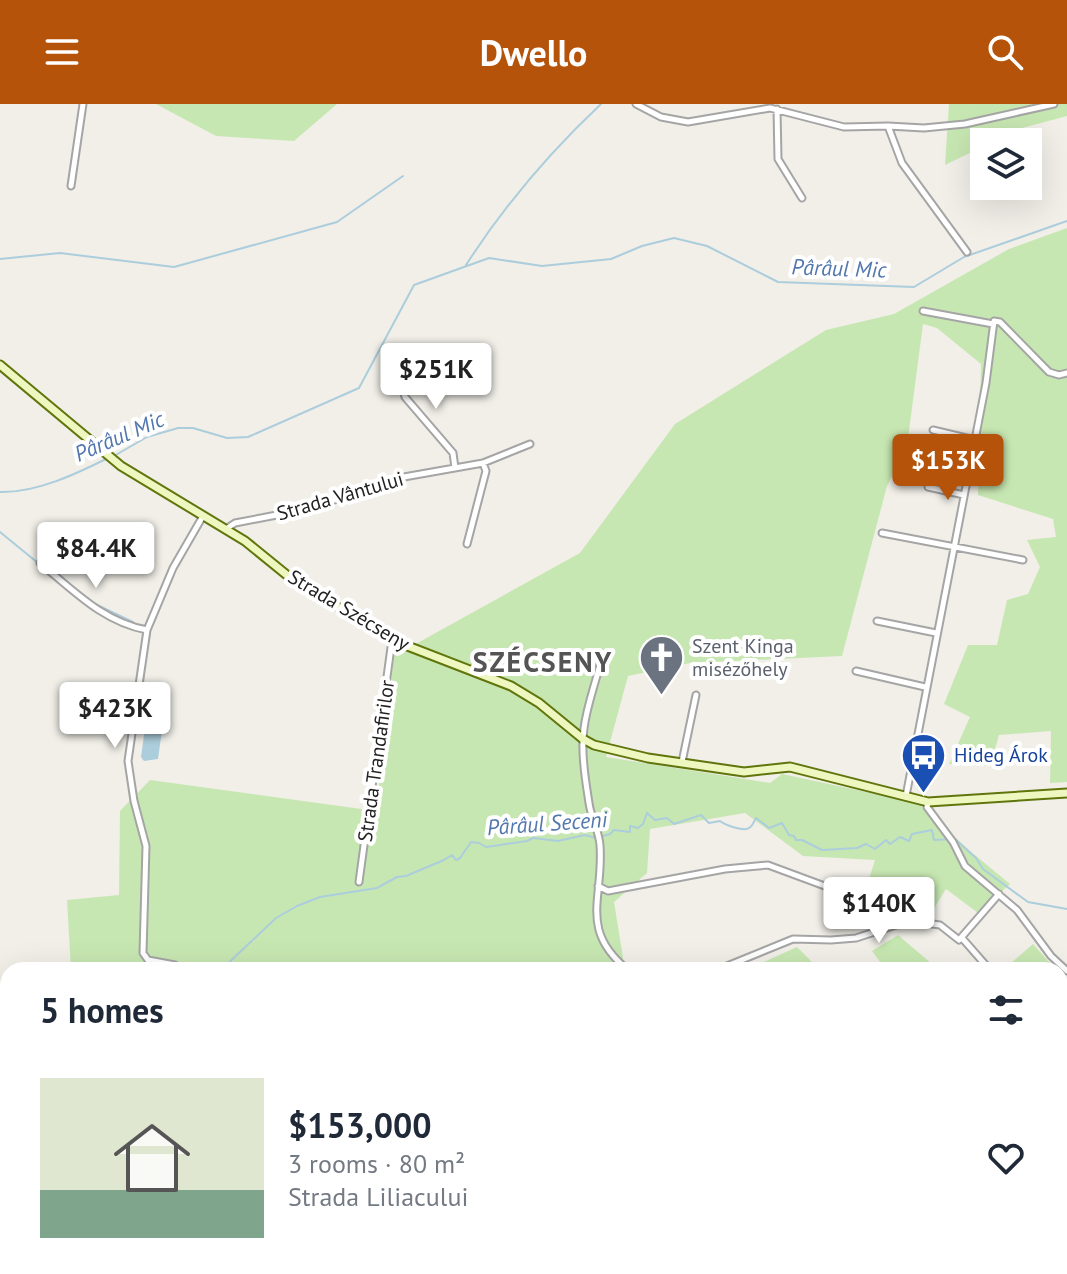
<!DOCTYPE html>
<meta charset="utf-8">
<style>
:root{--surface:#fff;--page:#f6f6f7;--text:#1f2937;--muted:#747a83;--line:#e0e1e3;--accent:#b45309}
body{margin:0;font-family:"PT Sans",sans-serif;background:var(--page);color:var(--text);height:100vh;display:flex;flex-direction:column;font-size:30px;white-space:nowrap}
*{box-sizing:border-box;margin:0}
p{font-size:26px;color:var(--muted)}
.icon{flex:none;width:44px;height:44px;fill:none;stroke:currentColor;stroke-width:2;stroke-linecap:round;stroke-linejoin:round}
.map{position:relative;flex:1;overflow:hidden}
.drawer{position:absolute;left:0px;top:858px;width:1068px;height:312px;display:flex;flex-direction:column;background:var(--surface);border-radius:24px 24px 0 0;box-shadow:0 8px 32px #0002}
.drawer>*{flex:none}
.fabs{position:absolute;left:970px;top:24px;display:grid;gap:16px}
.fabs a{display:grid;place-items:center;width:72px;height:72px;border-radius:0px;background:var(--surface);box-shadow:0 8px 32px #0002;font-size:40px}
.price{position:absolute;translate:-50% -68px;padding:0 18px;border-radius:8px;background:#fff;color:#222;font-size:26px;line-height:52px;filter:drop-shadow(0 2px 4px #0008)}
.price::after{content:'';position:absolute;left:50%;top:48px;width:24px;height:18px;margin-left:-12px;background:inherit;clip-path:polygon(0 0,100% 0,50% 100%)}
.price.on{background:var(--accent);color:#fff}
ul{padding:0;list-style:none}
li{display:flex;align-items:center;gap:24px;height:200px;padding:0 40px}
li+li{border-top:2px solid var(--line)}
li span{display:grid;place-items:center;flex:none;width:224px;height:160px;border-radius:0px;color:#555}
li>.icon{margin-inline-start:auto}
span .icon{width:96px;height:96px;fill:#fffc;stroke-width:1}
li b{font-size:34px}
h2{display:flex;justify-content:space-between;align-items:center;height:96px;padding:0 40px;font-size:34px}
header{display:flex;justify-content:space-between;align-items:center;height:104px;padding:0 40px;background:var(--accent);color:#fff;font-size:36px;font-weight:600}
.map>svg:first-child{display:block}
</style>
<header><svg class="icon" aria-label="menu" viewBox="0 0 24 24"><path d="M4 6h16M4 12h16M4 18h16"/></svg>Dwello<svg class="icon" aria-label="search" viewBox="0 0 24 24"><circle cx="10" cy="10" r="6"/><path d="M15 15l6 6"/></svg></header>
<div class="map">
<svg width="1067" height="1170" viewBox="0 0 1067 1170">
<rect width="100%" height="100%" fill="#f1efe8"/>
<path fill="#c7e7b2" d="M156 0H337L294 37 216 32Z
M949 0H1067V12L1022 24 993 38H984V42L945 61Z
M1067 124V678L1050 679 1051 627 999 631 990 662 949 660 970 613 944 600 968 541H997L1007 496 1028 490 1040 463 1027 436 1056 433 1053 415 978 391 981 260 937 224 923 220 907 342 887 382 842 552 690 559 628 572 606 653 770 679 782 670 918 699 970 747 1010 780 978 809 946 785 928 814 861 801 875 756 803 752 745 709 650 725 647 769 614 798 625 866H71L67 796 119 791 120 707 150 676 376 707 394 552 580 449 675 320 826 226 894 210 1009 145Z
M898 831 939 866H886L872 847Z
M1033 840 1056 866H1003Z
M797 843 820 866H746Z
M1060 871 1067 879V1025L1060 1023Z
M8 947V1162H1060V1113L1063 1114 1067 1100V1170H0V952Z"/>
<path fill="#accddc" d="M151 581 168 584 158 655 144 657 141 653Z"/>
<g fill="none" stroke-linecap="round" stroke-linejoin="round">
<path stroke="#accddc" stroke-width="2" d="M0 155 60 149 174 163 337 118 403 72
M466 161C504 102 550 48 601 0
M114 352 147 333 178 324H193L227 334 248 333 359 284 414 181 489 154 542 162 611 155 642 142 674 134 707 142 778 178 914 183 964 153 1067 117
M0 388C36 389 76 370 108 354
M0 428 38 459
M69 480 95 500 133 518
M221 866 276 814 297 802 320 793 377 784 397 773 406 772 444 756 452 751 456 756 460 754 471 738 479 739 486 743 527 737 533 734 558 737 585 731 596 734 610 730 614 726 630 728V722L638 724 643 720 647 709 655 716 667 714 674 720 701 711 709 719 720 717C725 721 744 728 749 724 753 722 754 717 756 714L769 724 782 719 789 731 794 732 796 736H802L822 746 857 744 866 740 875 745 886 736 890 740 900 733 909 737 912 730 932 726 934 736 955 735 976 754 983 765 1028 798 1067 805
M0 952 8 948
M708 1162 721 1170
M126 1170 143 1162
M637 1170 649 1162"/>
<defs>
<path id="street" d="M636 0 661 13 688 18 770 4 844 23 888 22 924 24 965 20 1054 0
M777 5 778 55 802 94
M888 22 902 59 967 148
M71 82 83 0
M923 207 993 220
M392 247 405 293 453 349 455 364
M933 326 975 336
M928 383 964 391
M226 425 235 419 287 409 356 390 387 376 483 359 530 340
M882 429 1023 456
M467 440 486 367 483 359
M40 459C73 486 103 518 147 526
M877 517 936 529
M602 553C596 578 583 612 583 638 582 658 586 679 589 699 591 714 599 727 600 741 604 795 578 825 628 866
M856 567 925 583
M682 658 696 591
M906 692 986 279 994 217 1000 218 1049 268 1059 271 1067 269
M928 698 927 703 953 738 965 762 1017 806 1051 852 1067 867
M359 778 392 536
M598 782 608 787 725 765 768 761 857 794
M962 834 990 866
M179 866 175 861 148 856 143 849 146 742 134 697 128 657 147 526 173 464 203 412
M717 866 793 835 831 836 856 834 896 821 917 818 940 821 959 836 999 790
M691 1162 692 1170"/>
<path id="secondary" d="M0 261 121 362 245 437 293 476 392 536 511 582 539 599 583 635 594 641 648 654 744 668 790 663 928 698 1067 689"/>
</defs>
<use href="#street" stroke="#a5a5a5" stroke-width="9"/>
<use href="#secondary" stroke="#60750b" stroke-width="11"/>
<use href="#street" stroke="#fff" stroke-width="5"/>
<use href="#secondary" stroke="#eff7c1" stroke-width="7"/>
</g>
<defs>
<symbol id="church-pin" viewBox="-11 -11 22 30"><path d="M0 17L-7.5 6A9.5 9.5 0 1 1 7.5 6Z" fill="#6b7280" stroke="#fff"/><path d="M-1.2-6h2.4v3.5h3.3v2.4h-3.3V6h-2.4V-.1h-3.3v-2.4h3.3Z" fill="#fff"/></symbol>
<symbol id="bus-pin" viewBox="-11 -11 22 30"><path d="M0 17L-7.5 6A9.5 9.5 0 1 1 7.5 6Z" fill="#1a4fb4" stroke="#fff"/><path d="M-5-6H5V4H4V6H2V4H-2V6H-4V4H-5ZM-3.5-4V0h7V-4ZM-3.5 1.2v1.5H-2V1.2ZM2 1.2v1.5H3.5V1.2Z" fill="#fff"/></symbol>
</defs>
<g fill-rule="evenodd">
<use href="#church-pin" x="636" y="528" width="51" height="69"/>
<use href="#bus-pin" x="898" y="626" width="51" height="69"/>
</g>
<g text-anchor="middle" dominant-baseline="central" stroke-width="8" stroke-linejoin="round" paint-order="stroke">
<g font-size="20" fill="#212121" stroke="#fff">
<text transform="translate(340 392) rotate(-16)">Strada Vântului</text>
<text transform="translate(349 506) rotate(31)">Strada Szécseny</text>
<text transform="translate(376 657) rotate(-82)">Strada Trandafirilor</text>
</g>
<g font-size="20" fill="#5b616d" stroke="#fff" text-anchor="start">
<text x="692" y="542">Szent Kinga<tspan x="692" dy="23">misézőhely</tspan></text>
</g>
<g font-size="20" fill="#164399" stroke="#fff" text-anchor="start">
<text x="954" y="651">Hideg Árok</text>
</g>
<g font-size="22" font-style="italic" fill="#5277ad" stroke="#fff">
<text transform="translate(839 164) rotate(2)">Pârâul Mic</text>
<text transform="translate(119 332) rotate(-23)">Pârâul Mic</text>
<text transform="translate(547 719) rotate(-4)">Pârâul Seceni</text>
</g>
<g font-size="28" font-weight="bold" letter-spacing="2" fill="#545454" stroke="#fff">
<text x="543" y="557">SZÉCSENY</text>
</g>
</g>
</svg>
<div class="fabs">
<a><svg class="icon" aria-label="layers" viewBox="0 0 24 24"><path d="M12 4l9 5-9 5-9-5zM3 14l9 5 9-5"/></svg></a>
</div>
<b class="price" style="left:436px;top:307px">$251K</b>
<b class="price on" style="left:948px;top:398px">$153K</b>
<b class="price" style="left:96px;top:486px">$84.4K</b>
<b class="price" style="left:115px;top:646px">$423K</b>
<b class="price" style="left:879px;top:841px">$140K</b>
<section class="drawer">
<h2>5 homes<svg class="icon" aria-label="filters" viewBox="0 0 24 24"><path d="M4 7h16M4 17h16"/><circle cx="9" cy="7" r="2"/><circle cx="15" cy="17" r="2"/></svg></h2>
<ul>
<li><span style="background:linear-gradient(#dfe7d0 70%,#7fa58c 0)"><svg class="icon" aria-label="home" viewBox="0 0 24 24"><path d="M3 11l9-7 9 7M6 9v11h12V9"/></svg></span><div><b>$153,000</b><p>3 rooms · 80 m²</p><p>Strada Liliacului</p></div><svg class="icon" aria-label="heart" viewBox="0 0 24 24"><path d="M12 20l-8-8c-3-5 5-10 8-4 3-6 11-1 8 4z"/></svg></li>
</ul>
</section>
</div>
